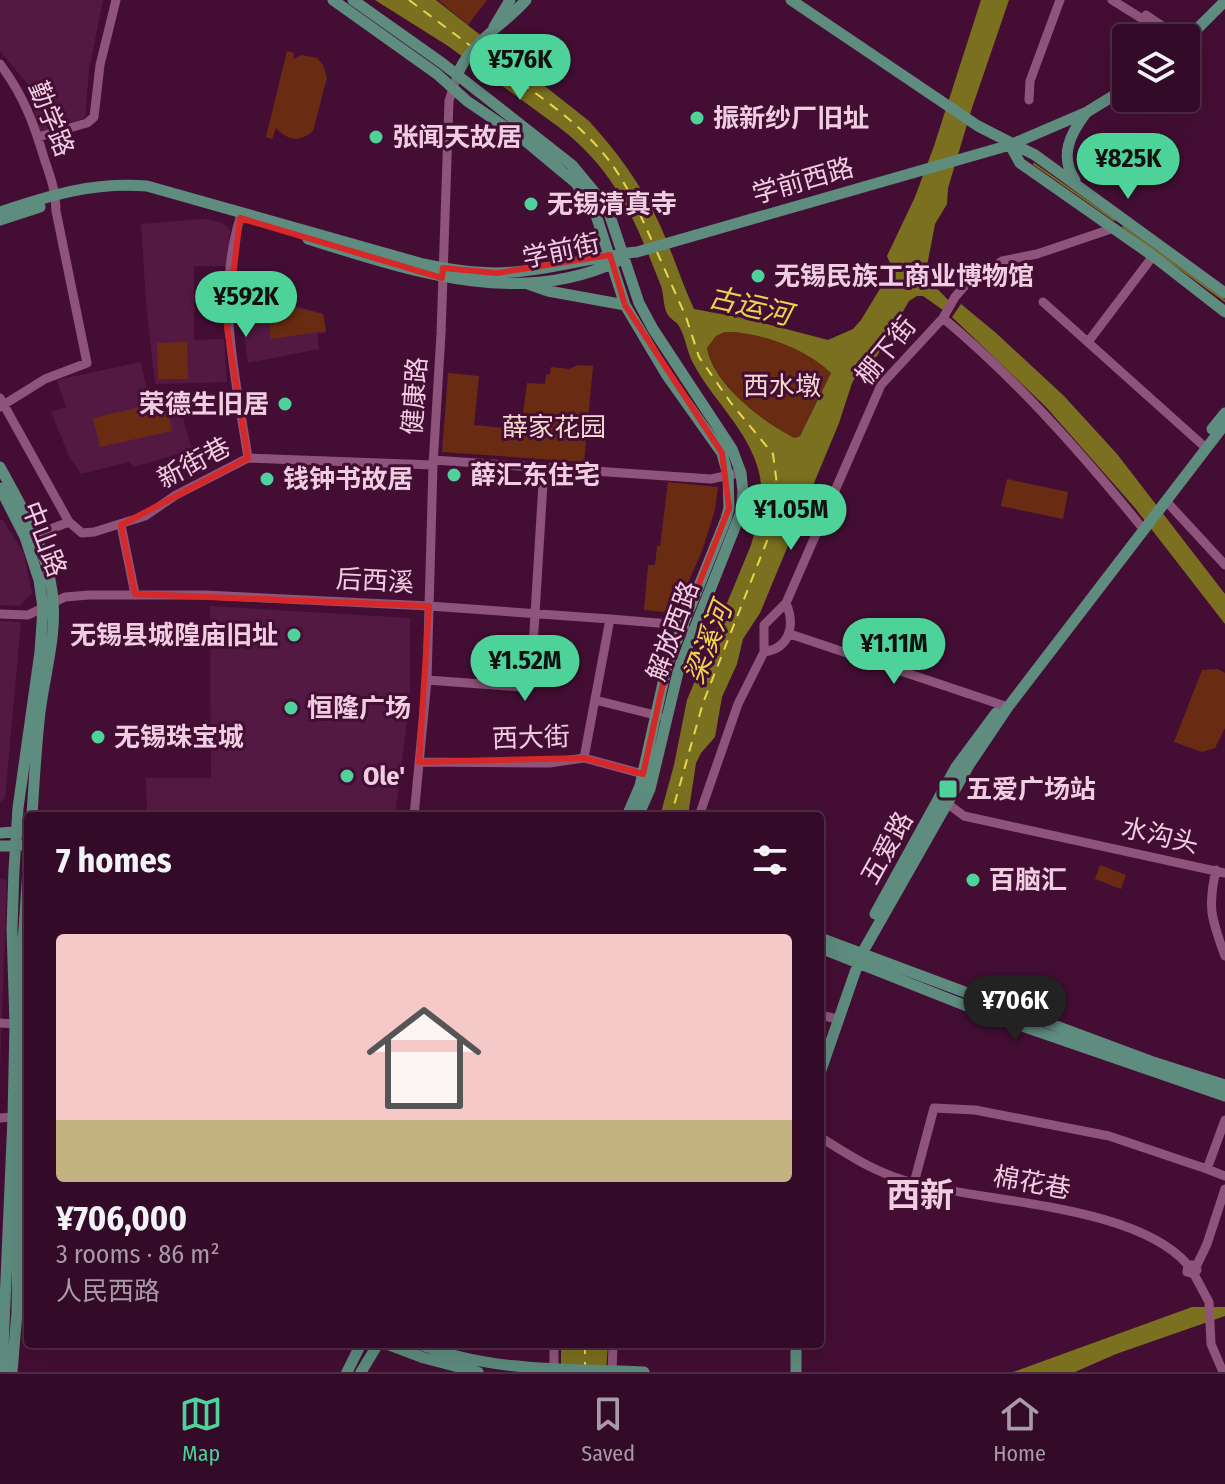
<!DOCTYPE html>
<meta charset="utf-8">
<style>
:root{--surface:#330a27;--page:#3e1833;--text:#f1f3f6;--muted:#a99aa7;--line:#4e2b44;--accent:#4dd39a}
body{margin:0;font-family:"Fira Sans Condensed","Noto Sans SC",sans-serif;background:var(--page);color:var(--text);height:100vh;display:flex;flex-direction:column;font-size:30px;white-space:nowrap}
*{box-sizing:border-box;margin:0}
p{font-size:26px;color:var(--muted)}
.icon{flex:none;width:44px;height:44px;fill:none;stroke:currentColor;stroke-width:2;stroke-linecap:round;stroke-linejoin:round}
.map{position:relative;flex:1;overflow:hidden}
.sheet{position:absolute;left:24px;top:812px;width:800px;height:536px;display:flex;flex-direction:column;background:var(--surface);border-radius:8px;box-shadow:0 8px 32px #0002,0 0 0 2px var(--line)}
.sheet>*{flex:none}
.tools{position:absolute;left:1112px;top:24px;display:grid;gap:16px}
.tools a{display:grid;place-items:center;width:88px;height:88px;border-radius:8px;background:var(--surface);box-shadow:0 8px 32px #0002,0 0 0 2px var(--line);font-size:40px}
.price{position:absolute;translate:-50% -68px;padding:0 18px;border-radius:28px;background:var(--accent);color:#111;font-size:26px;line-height:52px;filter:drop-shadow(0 2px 4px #0008)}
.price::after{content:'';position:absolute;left:50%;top:48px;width:24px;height:18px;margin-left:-12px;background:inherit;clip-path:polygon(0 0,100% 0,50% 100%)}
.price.current{background:#222;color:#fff}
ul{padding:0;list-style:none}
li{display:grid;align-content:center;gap:16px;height:424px;padding:0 32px}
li+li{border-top:2px solid var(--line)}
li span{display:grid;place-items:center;height:248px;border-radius:8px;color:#555}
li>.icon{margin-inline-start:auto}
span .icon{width:144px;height:144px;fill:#fffc;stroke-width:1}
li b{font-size:34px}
h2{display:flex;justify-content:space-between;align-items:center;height:96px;padding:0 32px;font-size:34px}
.tabs{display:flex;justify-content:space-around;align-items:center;height:112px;border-top:2px solid var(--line);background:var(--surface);font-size:22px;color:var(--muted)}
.tabs a{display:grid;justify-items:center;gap:4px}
.tabs .current{color:var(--accent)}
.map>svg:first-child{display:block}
</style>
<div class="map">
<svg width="1225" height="1372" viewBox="0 0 1225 1372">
<rect width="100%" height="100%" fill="#440e34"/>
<path fill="#541943" d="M0 0H103L89 70 85 118 39 132 29 86 0 51Z
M204 219 220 222 228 227 230 232 226 266H194V340L224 339 227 382 155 384 146 302 141 224Z
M245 291 323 314 326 333 317 334 319 349 248 363 244 336 243 297Z
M141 362 149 400 177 397 192 450 134 467 129 462 81 474 70 458 51 412 66 407 57 380Z
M0 520H3L24 554 32 593 19 606 0 605Z
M210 606 410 618V696L395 816 267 810 147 816 146 778H211Z
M0 621 21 622 5 798 0 802Z
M0 879 7 880 0 1070Z"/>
<path fill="#692c12" d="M438 0H487L468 25Z
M287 51 294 53 293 59 302 55 317 58 323 65 327 78 313 131C299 143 287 140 276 128L272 139 266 137Z
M286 305 323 314 326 331 271 339 268 321 282 319Z
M725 332C758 331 807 349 831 373L800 436 795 438C764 423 714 384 707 348L716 336Z
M187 342 188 379H158L157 343Z
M578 365 593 366 584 462 442 452 448 373 479 376 474 425 521 430 527 383 545 384 546 375 550 374 551 367 569 369Z
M166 401 172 431 100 447 93 418Z
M1007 479 1068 492 1063 519 1001 506Z
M668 482 718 487 715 510 702 551 680 601H674L673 613 644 610 648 565H655L657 546H660Z
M1218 669 1225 673V728L1215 748 1202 752 1174 742 1202 670Z
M1100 865 1126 875 1121 889 1095 879Z"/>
<path fill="#7a701f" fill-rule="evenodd" d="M375 0H436L589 121C617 152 641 184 659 223 672 251 681 281 694 309L748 319 828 340 853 329 861 320 889 274 890 263 887 256 915 197 934 146 981 0H1009L972 108 948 188 947 204 935 224 925 276 949 301 943 310 923 296H917L909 301 877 356 862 366 852 383 839 423 760 613 743 639 737 664 722 697 715 737 701 753 696 763 688 816H660L674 765 687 700 751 545C758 521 765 498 759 472 748 429 713 401 693 363 687 352 686 339 680 328 678 322 671 320 668 315 663 308 664 294 661 286 636 222 616 171 560 128L448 46ZM725 332C758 331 807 349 831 373L800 436 795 438C764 423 713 384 707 348L716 336Z
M961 304 996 333 1064 396 1117 454 1225 594V624L1135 508 1046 407 952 317Z
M1192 1307H1225V1316L1116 1354 1075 1372H1013Z
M561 1344H608L606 1372H561Z"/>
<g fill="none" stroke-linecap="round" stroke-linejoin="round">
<path stroke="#7a701f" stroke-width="2" d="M1034 164 1114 220
M1123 227 1225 301"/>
<path stroke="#e9d64d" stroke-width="2" stroke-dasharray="10 8" stroke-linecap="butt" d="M409 0 472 47
M477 51C523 86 579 118 613 166 630 190 641 217 653 243
M657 252 686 317 699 357 731 403 773 454 780 508 703 703 671 816
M585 1344V1367"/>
<path stroke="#8f547b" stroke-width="9" d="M1112 0 1173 38
M1146 15 1177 36
M0 64C24 96 34 124 45 161 51 178 56 193 56 211L87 363 45 379 0 407
M1029 100 1030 81 1060 0
M38 137 87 123 94 117 100 65 116 0
M240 218C215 298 236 378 248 458
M1043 302 1206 448
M943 318C1016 379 1080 451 1140 525
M1088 342 1153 256
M0 398 69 522
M433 460 711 479 734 474
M1166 501 1225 565
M121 525 135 594
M35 535 69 522 82 533 94 532 145 516 176 495 248 458 433 465
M0 614 28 615 65 597 89 595H205L429 606 610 619 670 624 687 630
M790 634 1008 707
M764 652C791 648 795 624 786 603
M427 680 522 687 524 681 531 679 544 467
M595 700 659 716
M584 758 610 619
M419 762 549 763 584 758 643 774
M948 804 964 816 1225 873
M414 816 427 680 433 465 441 334 449 101 457 76
M699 816 738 704 764 652V625L786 603 881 385 943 318 955 297 969 281 1002 261 1037 254 1114 228
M1216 870C1207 909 1212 920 1225 956
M820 1015 833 1018
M0 1023 15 1024
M0 1118 13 1117
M820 1137C852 1157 877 1174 914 1183 990 1203 1136 1205 1188 1265H1195L1197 1270 1194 1274
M1207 1169 1225 1176
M914 1183 934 1108 975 1110 1109 1136 1207 1169 1225 1120
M1188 1265 1187 1272 1194 1274 1209 1302 1211 1344 1223 1372
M1196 1267 1207 1244 1225 1189
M554 1372V1344
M612 1372 613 1344"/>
<path stroke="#5e8c7f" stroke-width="11" d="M333 0 437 74 467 101 523 139 576 183 596 215 625 305 666 374 722 453 728 475 729 508 726 519 667 665 640 786 627 816
M353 0 442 63 572 165 601 200 610 216 639 303 653 329 732 449 741 473 743 492 741 512 679 668 650 789 638 816
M791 0 978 126 1035 155 1225 293
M494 27 510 0
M1186 40 1225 1
M457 76C469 43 504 25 526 0
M1010 145 1020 163 1153 256 1225 312
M1075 180C1059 156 1070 134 1086 113
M0 212C51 195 92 182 147 186L423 264C447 269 471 273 496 273 544 272 590 257 637 252L1010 145 1087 112 1126 88
M0 220 40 207
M308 239C408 270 517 309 618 261
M528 284 548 291 625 305
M1212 429 1225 413
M0 467C21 506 46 547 52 591 58 632 45 672 40 712 36 747 34 782 32 816
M0 488 25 537 39 580 43 608 40 652 18 808 14 870 12 929 15 1024 13 1117 2 1372
M0 833 28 831
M0 846 28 845
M875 914 956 767 996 713
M820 938 1150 1061 1225 1085
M820 948 987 1014 1225 1096
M820 1073 861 955 969 765 1008 707 1225 424
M387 1344 424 1358 478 1372
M419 1344C490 1372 568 1369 644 1372
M12 1372 17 1312 18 1220 24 1088 23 943 28 870
M347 1372 361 1344
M361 1372 378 1344
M796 1372V1344"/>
</g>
<path fill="none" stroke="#d62828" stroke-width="6" stroke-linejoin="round" d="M240 218 442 278 443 268 497 273 610 255 625 305 722 453 729 508 667 665 643 774 584 758 419 762 429 606 135 594 121 525 248 458 227 328Z"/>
<g fill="#4dd39a" stroke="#440e34" stroke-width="3">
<circle cx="697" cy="118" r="8"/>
<circle cx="376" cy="137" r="8"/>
<circle cx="531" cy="204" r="8"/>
<circle cx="758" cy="276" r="8"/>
<circle cx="285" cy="404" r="8"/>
<circle cx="454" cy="475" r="8"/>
<circle cx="267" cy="479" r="8"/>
<circle cx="294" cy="635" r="8"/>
<circle cx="291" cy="708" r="8"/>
<circle cx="98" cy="737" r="8"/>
<circle cx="347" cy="776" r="8"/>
<rect x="938" y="779" width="20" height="20" rx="4"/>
<circle cx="973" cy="880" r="8"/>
</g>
<g text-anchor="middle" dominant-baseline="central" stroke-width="6" stroke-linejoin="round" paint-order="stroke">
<g font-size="26" font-weight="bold" fill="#f0cee2" stroke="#440e34" text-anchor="start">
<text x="713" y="118">振新纱厂旧址</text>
<text x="392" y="137">张闻天故居</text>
<text x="547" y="204">无锡清真寺</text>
<text x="774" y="276">无锡民族工商业博物馆</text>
<text x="269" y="404" text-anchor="end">荣德生旧居</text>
<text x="470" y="475">薛汇东住宅</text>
<text x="283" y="479">钱钟书故居</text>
<text x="278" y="635" text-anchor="end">无锡县城隍庙旧址</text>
<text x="307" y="708">恒隆广场</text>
<text x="114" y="737">无锡珠宝城</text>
<text x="363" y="776">Ole'</text>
<text x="966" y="789">五爱广场站</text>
<text x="989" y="880">百脑汇</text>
</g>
<g font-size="26" fill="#f0cee2" stroke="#440e34">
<text transform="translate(51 119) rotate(68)">勤学路</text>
<text transform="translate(803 181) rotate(-16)">学前西路</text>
<text transform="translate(561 251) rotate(-12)">学前街</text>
<text transform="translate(886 351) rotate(-51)">棚下街</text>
<text transform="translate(415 396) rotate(-86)">健康路</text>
<text transform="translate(194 463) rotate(-28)">新街巷</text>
<text transform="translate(44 539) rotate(69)">中山路</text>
<text transform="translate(375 581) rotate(3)">后西溪</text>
<text transform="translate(673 631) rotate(-70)">解放西路</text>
<text transform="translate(531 738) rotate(-2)">西大街</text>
<text transform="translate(1160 836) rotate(13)">水沟头</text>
<text transform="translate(887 848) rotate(-61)">五爱路</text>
<text transform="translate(1032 1183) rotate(10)">棉花巷</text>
</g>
<g font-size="26" fill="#f2d9cf" stroke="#440e34">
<text x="782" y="386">西水墩</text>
<text x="554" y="427">薛家花园</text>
</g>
<g font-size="28" font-style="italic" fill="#e9d64d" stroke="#440e34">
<text transform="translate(750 306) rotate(13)">古运河</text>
<text transform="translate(708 643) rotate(-69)">梁溪河</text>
</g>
<g font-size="34" font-weight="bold" fill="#f0cee2" stroke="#440e34">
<text x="920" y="1195">西新</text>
</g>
</g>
</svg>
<div class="tools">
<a><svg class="icon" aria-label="layers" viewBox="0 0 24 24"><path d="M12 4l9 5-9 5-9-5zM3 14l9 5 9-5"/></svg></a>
</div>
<b class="price" style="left:520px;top:102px">¥576K</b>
<b class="price" style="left:1128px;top:201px">¥825K</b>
<b class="price" style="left:246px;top:339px">¥592K</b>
<b class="price" style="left:791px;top:552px">¥1.05M</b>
<b class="price" style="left:894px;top:686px">¥1.11M</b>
<b class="price" style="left:525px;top:703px">¥1.52M</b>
<b class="price current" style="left:1015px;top:1043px">¥706K</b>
<section class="sheet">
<h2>7 homes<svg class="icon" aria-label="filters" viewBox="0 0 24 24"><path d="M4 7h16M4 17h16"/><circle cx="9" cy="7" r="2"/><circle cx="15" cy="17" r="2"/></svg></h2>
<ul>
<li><span style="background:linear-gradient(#f6c9c9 75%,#c2b280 0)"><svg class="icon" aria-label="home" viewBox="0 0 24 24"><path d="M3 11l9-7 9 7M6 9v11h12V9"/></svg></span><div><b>¥706,000</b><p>3 rooms · 86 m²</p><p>人民西路</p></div></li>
</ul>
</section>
</div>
<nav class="tabs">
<a class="current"><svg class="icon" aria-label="map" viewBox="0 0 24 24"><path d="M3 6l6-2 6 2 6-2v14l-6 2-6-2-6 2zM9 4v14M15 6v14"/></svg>Map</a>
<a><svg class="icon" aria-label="saved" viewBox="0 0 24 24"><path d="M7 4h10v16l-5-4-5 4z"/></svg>Saved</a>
<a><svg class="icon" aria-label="home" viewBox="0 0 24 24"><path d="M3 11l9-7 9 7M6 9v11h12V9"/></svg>Home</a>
</nav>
